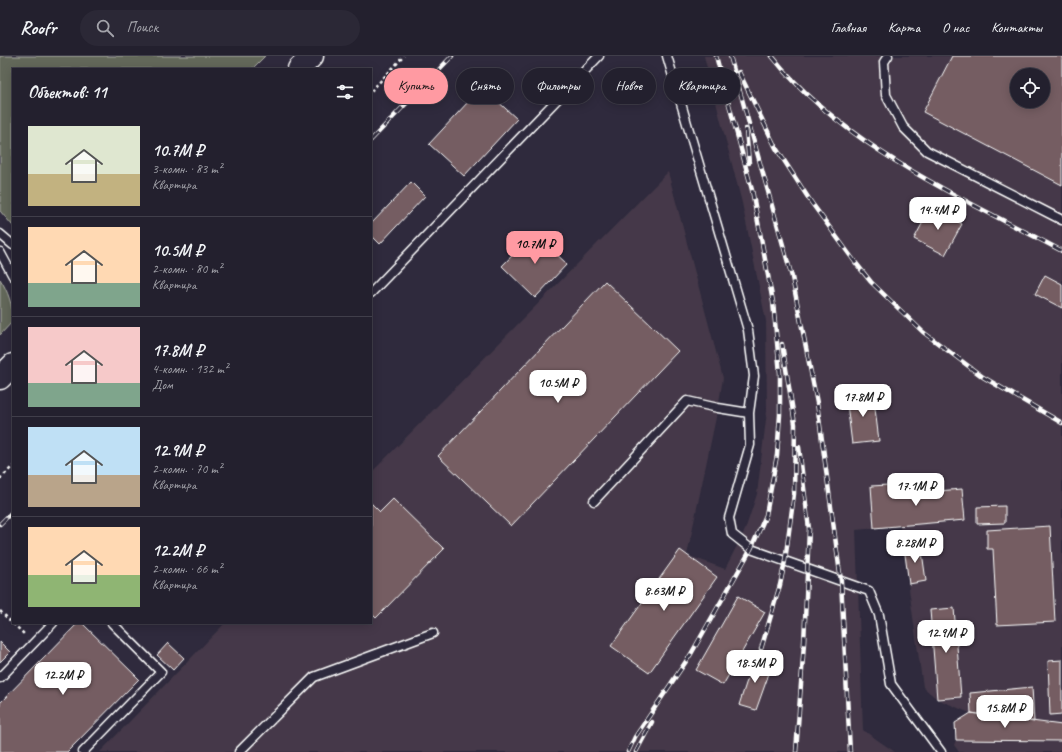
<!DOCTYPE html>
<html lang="ru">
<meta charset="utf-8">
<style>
:root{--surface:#23202e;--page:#2b2836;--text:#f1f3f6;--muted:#a3a3aa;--line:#403e4a;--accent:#ff9aa2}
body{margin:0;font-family:Caveat,sans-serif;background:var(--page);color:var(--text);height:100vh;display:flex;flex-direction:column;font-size:15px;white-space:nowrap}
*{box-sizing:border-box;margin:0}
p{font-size:13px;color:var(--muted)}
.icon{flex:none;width:22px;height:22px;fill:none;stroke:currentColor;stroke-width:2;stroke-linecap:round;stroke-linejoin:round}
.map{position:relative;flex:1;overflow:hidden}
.details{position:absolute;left:12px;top:12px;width:360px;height:556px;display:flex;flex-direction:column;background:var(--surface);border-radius:0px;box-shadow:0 2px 10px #0003,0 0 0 1px var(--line)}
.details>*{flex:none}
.hud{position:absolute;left:384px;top:12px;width:380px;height:36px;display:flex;gap:8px}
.controls{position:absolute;left:1010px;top:12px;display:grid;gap:8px}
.controls a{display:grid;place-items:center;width:40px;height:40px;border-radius:50%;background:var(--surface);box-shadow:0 2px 10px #0003,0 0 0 1px var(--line);font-size:20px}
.price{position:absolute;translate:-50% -34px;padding:0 9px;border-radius:8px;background:#fff;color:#222;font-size:13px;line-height:26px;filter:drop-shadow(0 1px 2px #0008)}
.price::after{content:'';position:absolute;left:50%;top:24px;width:12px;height:9px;margin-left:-6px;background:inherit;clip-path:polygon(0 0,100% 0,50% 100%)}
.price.active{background:var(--accent);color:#111}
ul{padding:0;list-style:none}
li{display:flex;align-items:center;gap:12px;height:100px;padding:0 16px}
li+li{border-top:1px solid var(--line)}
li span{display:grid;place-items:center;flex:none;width:112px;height:80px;border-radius:0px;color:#555}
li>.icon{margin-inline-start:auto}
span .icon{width:48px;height:48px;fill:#fffc;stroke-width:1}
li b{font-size:17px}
h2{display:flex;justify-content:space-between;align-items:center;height:48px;padding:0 16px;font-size:17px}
.tag{padding:0 14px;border-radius:18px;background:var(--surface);box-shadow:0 2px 10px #0003,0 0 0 1px var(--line);font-size:14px;line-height:36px}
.tag.active{background:var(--accent);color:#111}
header{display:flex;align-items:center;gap:24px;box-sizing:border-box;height:56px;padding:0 20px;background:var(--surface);border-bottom:1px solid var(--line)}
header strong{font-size:19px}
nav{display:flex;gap:22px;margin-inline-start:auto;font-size:14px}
.search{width:280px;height:36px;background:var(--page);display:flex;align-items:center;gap:10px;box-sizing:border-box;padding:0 14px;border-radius:22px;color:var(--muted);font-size:15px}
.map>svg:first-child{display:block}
</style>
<header>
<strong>Roofr</strong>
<div class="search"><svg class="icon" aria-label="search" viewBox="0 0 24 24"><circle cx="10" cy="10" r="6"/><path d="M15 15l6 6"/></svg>Поиск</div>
<nav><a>Главная</a><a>Карта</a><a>О нас</a><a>Контакты</a></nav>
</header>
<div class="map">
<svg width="1062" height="696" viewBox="0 0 1062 696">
<rect width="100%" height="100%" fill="#2f2a3d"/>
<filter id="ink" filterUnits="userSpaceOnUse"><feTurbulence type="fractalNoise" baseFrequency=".025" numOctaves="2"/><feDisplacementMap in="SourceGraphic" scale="8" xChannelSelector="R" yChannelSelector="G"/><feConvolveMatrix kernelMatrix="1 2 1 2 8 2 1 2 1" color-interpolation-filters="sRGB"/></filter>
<g filter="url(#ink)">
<path fill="#443948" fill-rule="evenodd" d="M704 0H1062V696H959L954 689 956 684 955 667 970 657 937 643 923 631 900 470 856 474 863 674 895 696H100L225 567H371V417L668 116 723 322 718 352 687 499 725 513 745 474 757 438 767 355 766 265 742 147ZM1017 19H1043V45H1017Z"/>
<path fill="#64685a" stroke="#b2b4ac" d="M0 0H265L252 13H13V170L0 155Z
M0 223C8 235 13 250 13 265L0 279Z"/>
<path fill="#745d62" stroke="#fff" fill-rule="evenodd" d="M952 0H1062V129L923 56ZM1017 19H1043V45H1017Z
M482 31 517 63 464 120 429 88Z
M411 126 425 140 380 188 371 179V168Z
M931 151 962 168 945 199 914 183Z
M534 177 567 208 535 242 502 210Z
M1045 219 1062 228V252L1035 238Z
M605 225 678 295 511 470 438 400Z
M873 336 879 385 852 388 846 340Z
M888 429 889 439 962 433 965 464 874 472 871 430Z
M393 443 444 493 376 562 371 557V447L380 456Z
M1005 450V467L977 468V451Z
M1050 470 1055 566 997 569 993 493H987V474Z
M921 489 926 525 909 528 904 491Z
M680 494 717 521 649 617 611 590Z
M738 540 765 556 723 629 696 614Z
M954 552 961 641 937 643 930 554Z
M78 567H82L139 623 67 696H0V647Z
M0 586 10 596 0 606Z
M168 587 184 602 173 614 157 599Z
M754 603 772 609 756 654 739 649Z
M1062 604V658L1050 659 1048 605Z
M1032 631 1034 666 971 657 970 637Z
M971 657 1062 669V685L956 684 955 667Z"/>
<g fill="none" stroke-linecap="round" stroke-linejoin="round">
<defs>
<path id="lane" d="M667 0 748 274 754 320 749 357 750 389 729 462 732 478 751 493 869 535 879 559 891 628 941 696
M888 0 884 6 886 39 903 71 927 95 1062 164
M0 178 13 189
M0 196 13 220
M371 237 599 0
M594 445 687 345 718 352 749 357
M0 622 53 567
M83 696 161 616 112 567
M239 696 314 621 433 577"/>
<path id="secondary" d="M299 13 312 0
M0 322 13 309"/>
</defs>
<use href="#lane" stroke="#fff" stroke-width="11"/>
<use href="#secondary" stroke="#fff" stroke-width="25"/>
<path stroke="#fff" stroke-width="2.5" stroke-dasharray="3 3" stroke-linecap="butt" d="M371 35 404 0
M0 423 13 410
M0 555 24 578"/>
<use href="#lane" stroke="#2f2a3d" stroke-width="8"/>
<use href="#secondary" stroke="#2f2a3d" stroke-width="22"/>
<defs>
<path id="rail" d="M730 0 792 221 817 347 841 525 850 696
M772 0C845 92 961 141 1062 195
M739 16 776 92 811 146 855 206 871 226 923 276 983 321 1062 367
M746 73 749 107
M371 84 452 0
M0 468 13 455
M761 593 780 529 785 505 794 438 795 368 782 288
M628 696 635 681 691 598 751 493 766 459 777 399 780 359V317L773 246 752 134 716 0
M636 696 652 666
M796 696 804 587 809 473 799 391"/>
</defs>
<use href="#rail" stroke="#fff" stroke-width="4.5"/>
<use href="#rail" stroke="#2f2a3d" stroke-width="3" stroke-dasharray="9" stroke-linecap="butt"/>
</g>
</g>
</svg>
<div class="controls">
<a><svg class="icon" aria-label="locate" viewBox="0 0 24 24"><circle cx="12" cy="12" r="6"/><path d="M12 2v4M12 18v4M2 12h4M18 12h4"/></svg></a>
</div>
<b class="price" style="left:938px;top:175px">14.4M ₽</b>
<b class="price active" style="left:535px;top:209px">10.7M ₽</b>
<b class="price" style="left:558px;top:348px">10.5M ₽</b>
<b class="price" style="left:863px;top:362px">17.8M ₽</b>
<b class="price" style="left:916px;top:451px">17.1M ₽</b>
<b class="price" style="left:915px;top:508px">8.28M ₽</b>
<b class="price" style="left:664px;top:556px">8.63M ₽</b>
<b class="price" style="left:946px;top:598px">12.9M ₽</b>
<b class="price" style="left:755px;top:628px">18.5M ₽</b>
<b class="price" style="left:63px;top:640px">12.2M ₽</b>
<b class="price" style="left:1005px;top:673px">15.8M ₽</b>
<div class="hud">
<a class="tag active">Купить</a>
<a class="tag">Снять</a>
<a class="tag">Фильтры</a>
<a class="tag">Новое</a>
<a class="tag">Квартира</a>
</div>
<section class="details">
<h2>Объектов: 11<svg class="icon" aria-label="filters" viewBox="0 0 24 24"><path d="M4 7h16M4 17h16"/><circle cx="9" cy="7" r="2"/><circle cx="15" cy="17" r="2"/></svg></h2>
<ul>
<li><span style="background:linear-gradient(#dfe7d0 60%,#c2b280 0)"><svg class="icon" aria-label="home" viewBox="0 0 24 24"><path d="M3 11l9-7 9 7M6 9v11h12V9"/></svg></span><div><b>10.7M ₽</b><p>3-комн. · 83 m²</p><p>Квартира</p></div></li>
<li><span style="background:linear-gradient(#ffd9b3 70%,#7fa58c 0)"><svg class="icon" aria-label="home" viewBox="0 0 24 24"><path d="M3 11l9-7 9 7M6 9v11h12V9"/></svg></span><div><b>10.5M ₽</b><p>2-комн. · 80 m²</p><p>Квартира</p></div></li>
<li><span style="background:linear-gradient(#f6c9c9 70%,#7fa58c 0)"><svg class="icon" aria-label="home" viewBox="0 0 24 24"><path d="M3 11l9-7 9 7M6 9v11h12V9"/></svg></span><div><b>17.8M ₽</b><p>4-комн. · 132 m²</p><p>Дом</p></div></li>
<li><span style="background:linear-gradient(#bfe0f5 60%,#b9a48a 0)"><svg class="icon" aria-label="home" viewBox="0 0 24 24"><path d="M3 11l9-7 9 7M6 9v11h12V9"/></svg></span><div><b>12.9M ₽</b><p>2-комн. · 70 m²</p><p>Квартира</p></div></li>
<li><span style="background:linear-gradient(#ffd9b3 60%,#8fb573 0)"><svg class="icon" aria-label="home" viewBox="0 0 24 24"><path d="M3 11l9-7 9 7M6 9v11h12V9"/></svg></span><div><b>12.2M ₽</b><p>2-комн. · 66 m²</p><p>Квартира</p></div></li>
</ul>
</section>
</div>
